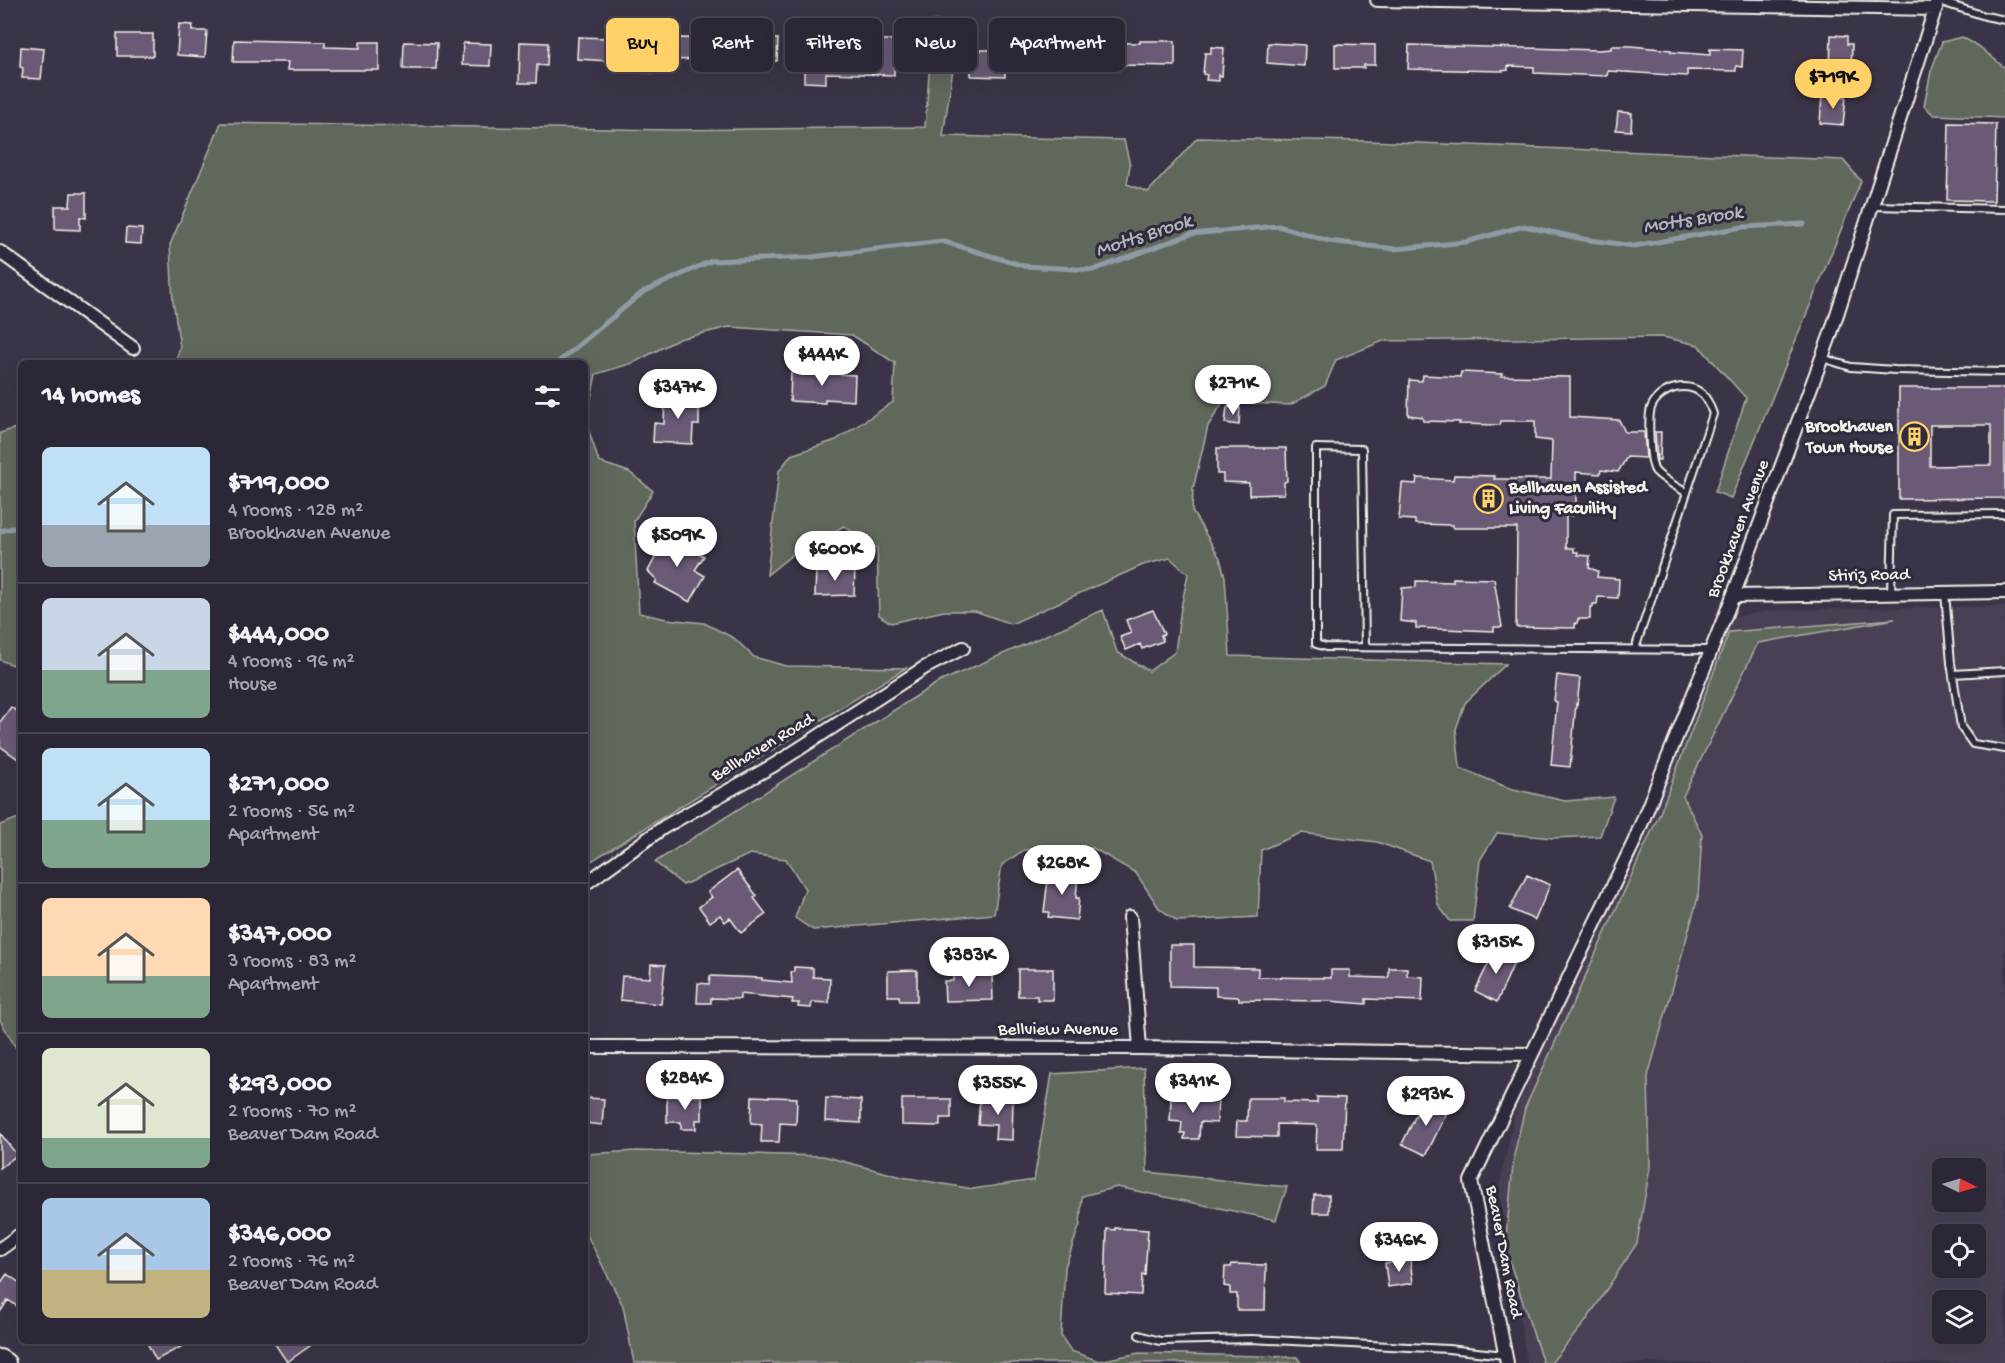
<!DOCTYPE html>
<meta charset="utf-8">
<style>
:root{--surface:#2c2736;--page:#383342;--text:#f1f3f6;--muted:#a6a5ad;--line:#484451;--accent:#ffd166}
body{margin:0;font-family:"Gochi Hand",sans-serif;background:var(--page);color:var(--text);height:100vh;display:flex;flex-direction:column;font-size:22px;white-space:nowrap}
*{box-sizing:border-box;margin:0}
p{font-size:20px;color:var(--muted)}
.icon{flex:none;width:33px;height:33px;fill:none;stroke:currentColor;stroke-width:2;stroke-linecap:round;stroke-linejoin:round}
.map{position:relative;flex:1;overflow:hidden}
.side{position:absolute;left:18px;top:360px;width:570px;height:984px;display:flex;flex-direction:column;background:var(--surface);border-radius:9px;box-shadow:0 6px 24px #0002,0 0 0 2px var(--line)}
.side>*{flex:none}
.hud{position:absolute;left:606px;top:18px;width:570px;height:54px;display:flex;gap:12px}
.needle{width:39px;rotate:95deg}
.tools{position:absolute;left:1932px;top:1158px;display:grid;gap:12px}
.tools a{display:grid;place-items:center;width:54px;height:54px;border-radius:9px;background:var(--surface);box-shadow:0 6px 24px #0002,0 0 0 2px var(--line);font-size:30px}
.price{position:absolute;translate:-50% -51px;padding:0 14px;border-radius:21px;background:#fff;color:#222;font-size:20px;line-height:39px;filter:drop-shadow(0 2px 3px #0008)}
.price::after{content:'';position:absolute;left:50%;top:36px;width:18px;height:14px;margin-left:-9px;background:inherit;clip-path:polygon(0 0,100% 0,50% 100%)}
.price.active{background:var(--accent);color:#111}
ul{padding:0;list-style:none}
li{display:flex;align-items:center;gap:18px;height:150px;padding:0 24px}
li+li{border-top:2px solid var(--line)}
li span{display:grid;place-items:center;flex:none;width:168px;height:120px;border-radius:9px;color:#555}
li>.icon{margin-inline-start:auto}
span .icon{width:72px;height:72px;fill:#fffc;stroke-width:1}
li b{font-size:26px}
h2{display:flex;justify-content:space-between;align-items:center;height:72px;padding:0 24px;font-size:26px}
.tag{padding:0 21px;border-radius:9px;background:var(--surface);box-shadow:0 6px 24px #0002,0 0 0 2px var(--line);font-size:21px;line-height:54px}
.tag.active{background:var(--accent);color:#111}
.map>svg:first-child{display:block}
</style>
<div class="map">
<svg width="2005" height="1363" viewBox="0 0 2005 1363">
<rect width="100%" height="100%" fill="#3b3448"/>
<filter id="ink" filterUnits="userSpaceOnUse"><feTurbulence type="fractalNoise" baseFrequency=".0167" numOctaves="2"/><feDisplacementMap in="SourceGraphic" scale="12" xChannelSelector="R" yChannelSelector="G"/><feConvolveMatrix kernelMatrix="1 2 1 2 8 2 1 2 1" color-interpolation-filters="sRGB"/></filter>
<g filter="url(#ink)">
<path fill="#493f56" fill-rule="evenodd" d="M2005 606V1363H1527L1499 1187 1515 1112 1733 617 1775 610ZM1942 1168H1976V1202H1942ZM1942 1234H1976V1268H1942ZM1942 1300H1976V1334H1942Z"/>
<path fill="#61685c" stroke="#aaaca2" stroke-width="1.5" d="M933 21 960 22 943 136 1124 140 1130 165 1127 184 1148 192 1197 138 1368 141 1843 160 1861 181 1731 498 1715 492 1746 398 1698 345 1663 337 1383 341 1336 360 1325 386 1290 405 1223 402 1208 426 1193 489 1192 511 1220 558 1225 577 1230 656 1506 664 1465 703 1456 729 1460 768 1509 788 1565 801 1614 797 1600 836 1553 838 1497 833 1480 860 1473 921H1450L1438 905 1430 861 1377 842 1301 833 1261 850 1258 917 1177 921 1159 908 1136 873 1093 848 1024 850 1002 865 994 914 813 930 795 918 805 889 786 859 750 854 683 885 655 862 937 683 1103 610 1117 652 1149 671 1175 652 1181 608 1188 574 1170 558 1143 565 1011 624 975 611H944L891 623 879 615 877 548 844 526 793 554 767 575 779 471 791 455 836 440 893 402 895 363 852 335 729 327 679 339 633 363 596 374 586 422 599 462 629 472 653 491 634 521 639 613 666 619 704 623 734 638 754 657 786 666 906 668 585 865V363H175L180 347 173 301 170 245 221 123 672 130 925 127Z
M1962 37 1980 47 2005 68V118L1934 115 1924 106 1931 71 1942 42Z
M16 428H21V668L0 660V433Z
M1895 619 1758 643 1683 796 1702 835 1698 897 1648 1076 1650 1167 1637 1243 1586 1321 1551 1363H1543L1505 1248 1514 1155 1525 1108 1660 813 1729 632Z
M21 817V1057L0 1020V825Z
M1144 1068 1147 1172 1287 1187 1276 1220 1117 1187 1082 1196 1080 1224 1065 1267 1061 1336 1071 1351 1099 1361 1139 1353 1297 1357 1301 1363H634L623 1306 585 1231V1154L637 1151 823 1156 902 1177 973 1189 1034 1180 1052 1074Z"/>
<g fill="none" stroke-linecap="round" stroke-linejoin="round">
<path stroke="#8f9aa4" stroke-width="5" d="M339 363H360
M557 363 643 292 711 261 812 257 942 241 1024 266 1093 270 1191 234 1278 226 1329 241 1395 249 1466 242 1524 226 1583 239 1634 246 1743 227 1804 224
M0 531 21 526"/>
</g>
<path fill="#6a5a76" stroke="#f4f1e8" stroke-width="1.5" fill-rule="evenodd" d="M179 24 193 25 192 31H207L205 57 177 55Z
M117 34H153V56H117Z
M1831 35 1847 36V44H1852L1851 72 1830 71Z
M578 37 608 38 607 44 678 47V38L778 39 777 61 722 59 661 60V73L625 72 626 62 577 59Z
M234 40 325 42V47L360 48V42H379V70H287L288 62H233Z
M882 40H895L894 75 826 73V83L804 82V43L882 47Z
M1140 41H1175V66L1119 65V68L1088 67 1087 42 1140 43Z
M404 42 437 43 436 69H403Z
M520 42 548 43 547 66 537 65 536 83H519Z
M463 43 491 44 490 66 462 65Z
M1268 43 1305 45 1304 66 1267 63Z
M1335 44 1375 45V65H1364V68H1335Z
M1409 45 1599 50 1611 49V46H1631L1671 50V52L1710 55V49L1743 50 1742 67 1736 66V71L1687 70V76L1608 71 1607 76 1534 73V67L1508 66V70L1502 71 1408 69Z
M1032 46H1063V68H1032Z
M21 47 44 49 41 79 22 78 23 68 20 67Z
M1211 47 1224 48 1222 76 1219 75V81L1206 80 1207 75 1203 74 1205 53H1211Z
M971 50H1005V77L971 76Z
M1822 95 1846 97 1843 125 1820 123Z
M1618 112 1632 113 1631 131 1616 130Z
M1949 123 1996 124 1994 201 1947 200Z
M71 193H86V218L80 217V230L55 229V206H70Z
M126 228 142 229 141 244 125 243Z
M791 372 855 375 854 401 825 399V403L790 401Z
M1461 372 1502 374 1501 376 1570 377V417L1619 420 1625 432H1644L1646 458 1627 457 1618 472 1601 470 1600 474 1576 472V509H1573L1572 516 1566 515V548H1574V552H1578V555L1590 556 1589 568 1598 571 1597 577 1619 579 1618 598 1598 597 1597 604H1593V607H1590V619H1578L1577 623H1575V628L1516 627 1517 528H1453V525L1415 524V520L1399 519 1402 483 1416 484 1417 478 1453 480 1454 475 1495 476 1494 479H1551L1552 441 1535 439V421H1501L1500 425 1459 424 1460 422 1423 421 1422 417 1408 415 1409 380 1422 381 1423 375 1460 377Z
M1899 388H2005V498L1899 499ZM1930 425H1991V465L1930 466Z
M665 395 690 396V399H699V425H693L692 444 653 442 654 423 664 424Z
M1227 407 1240 408 1239 425 1225 423Z
M1655 432H1661L1660 460H1657Z
M1217 448H1286L1287 481 1284 482V494L1249 495V483L1223 482V474H1217Z
M663 533 704 556 695 570 705 576 690 602 655 583 657 580 648 571 656 556 652 553Z
M816 568 855 569 854 595 815 596Z
M1453 578 1494 579 1502 627H1494V631L1416 628V623L1400 621 1402 588 1416 587V581L1453 582Z
M1153 610 1164 634 1161 635 1163 641 1142 649 1140 644 1126 650 1120 637 1131 633 1126 620Z
M1557 675 1580 678 1577 705 1576 704 1570 767 1551 765 1557 702 1554 701Z
M11 707 21 714V761L0 746V722Z
M737 870 757 896 754 898 766 914 741 933 730 918 725 922 720 915 710 922 699 907 712 897 708 892Z
M1049 871 1078 874 1076 898H1079L1077 920 1048 917 1049 912H1044Z
M1527 875 1550 885 1535 920 1510 909Z
M1170 945H1194V967L1258 968V977L1331 978V970H1350V977L1387 978 1389 976V968H1407V976L1423 977 1422 1001 1366 999V1004L1328 1001 1239 1000V997L1216 996V987L1170 986Z
M1496 948 1516 958 1497 1002 1475 991Z
M651 964 665 965 661 1004 620 1000 622 976 650 978Z
M794 967 813 968V977L830 978 829 1003 812 1002 811 1008 798 1007 799 1003H792L793 999 740 994V999L711 998V1003H697L698 983 709 984 710 976 762 978V980L792 983 791 972H794Z
M1018 969H1053V1000H1037V996H1018Z
M917 970V1001H900L899 996H888V971Z
M992 974 993 1000 945 1001 944 981H953V975Z
M667 1096H702V1120H696V1129H681V1122H667Z
M752 1096 797 1098 796 1124 780 1123 779 1142H761L762 1124 751 1123Z
M1171 1097 1218 1099 1217 1123 1200 1122 1199 1139H1184L1185 1133H1181L1182 1122 1170 1121Z
M1317 1097 1345 1098 1343 1149H1316L1317 1125 1277 1124V1137L1236 1136 1237 1121H1247L1248 1098H1284V1102L1317 1103Z
M585 1098 604 1099 602 1125 585 1123Z
M826 1098 861 1100V1123L825 1121Z
M980 1098 1013 1099 1012 1140 995 1139 996 1125 978 1124Z
M902 1099H951V1118H940V1126L902 1125Z
M1430 1099 1449 1108 1426 1155 1402 1144 1421 1105 1426 1107Z
M0 1133 17 1155 0 1168Z
M1314 1195H1329V1213H1313Z
M1115 1228 1148 1230 1145 1275 1142 1274 1141 1295 1105 1293 1107 1229 1115 1230Z
M1410 1260 1413 1283 1388 1287 1385 1263Z
M1232 1264 1266 1265 1265 1310H1237V1294H1230V1287L1224 1286 1225 1267H1231Z
M7 1274 21 1284V1309L8 1300 0 1312V1284Z
M146 1341H192L156 1360Z
M273 1341H317L287 1362Z"/>
<g fill="none" stroke-linecap="round" stroke-linejoin="round">
<defs>
<path id="service" d="M1938 1 1985 16 2005 20
M1872 206 2005 209
M1822 358 1851 367 1895 370 2005 372
M1891 593 1893 515 2005 514
M1945 593 1951 663 1961 727 1973 744 2005 749
M1365 647 1362 449 1316 448V644L1326 647 1711 650
M1635 649 1713 414C1711 409 1709 402 1705 397 1691 379 1659 387 1651 408 1648 417 1649 466 1656 472 1664 480 1677 487 1687 493
M1953 674 2005 671
M1139 1335 1160 1341 1252 1339 1448 1349 1505 1355"/>
<path id="minor" d="M1377 0 1936 9
M0 252 133 348
M1733 596 2005 592
M585 884 664 827 774 765 924 668 963 648
M1130 917 1140 1048
M585 1047 1140 1048 1531 1054
M0 1249 21 1234
M1507 1363 1471 1181 1634 842 1733 596 1830 336 1938 0"/>
<path id="secondary" d="M0 1359 6 1363"/>
</defs>
<use href="#service" stroke="#f4f1e8" stroke-width="10"/>
<use href="#minor" stroke="#f4f1e8" stroke-width="16"/>
<use href="#secondary" stroke="#f4f1e8" stroke-width="22"/>
<use href="#service" stroke="#2f2a3d" stroke-width="6"/>
<use href="#minor" stroke="#2f2a3d" stroke-width="12"/>
<use href="#secondary" stroke="#2f2a3d" stroke-width="18"/>
</g>
</g>
<defs>
<symbol id="building-ring" viewBox="-11 -11 22 22"><circle r="9.5" fill="#2f2a3d" stroke="#ffd166" stroke-width="1.5"/><path d="M-4-6H4V6H1V3H-1V6H-4ZM-2.5-4.3h1.7v1.8h-1.7ZM.8-4.3h1.7v1.8H.8ZM-2.5-1h1.7V.8h-1.7ZM.8-1h1.7V.8H.8Z" fill="#ffd166"/></symbol>
</defs>
<g fill-rule="evenodd">
<use href="#building-ring" x="1898" y="420" width="33" height="33"/>
<use href="#building-ring" x="1472" y="482" width="33" height="33"/>
</g>
<g text-anchor="middle" dominant-baseline="central" stroke-width="6" stroke-linejoin="round" paint-order="stroke">
<g font-size="18" font-weight="bold" fill="#f4f1e8" stroke="#2f2a3d" text-anchor="end">
<text x="1893" y="427">Brookhaven<tspan x="1893" dy="21">Town House</tspan></text>
<text x="1509" y="488" text-anchor="start">Bellhaven Assisted<tspan x="1509" dy="21">Living Facuility</tspan></text>
</g>
<g font-size="18" fill="#f4f1e8" stroke="#2f2a3d">
<text transform="translate(1739 529) rotate(-69)">Brookhaven Avenue</text>
<text transform="translate(1869 576) rotate(-1)">Stiriz Road</text>
<text transform="translate(763 748) rotate(-31)">Bellhaven Road</text>
<text x="1058" y="1030">Bellview Avenue</text>
<text transform="translate(1503 1252) rotate(79)">Beaver Dam Road</text>
</g>
<g font-size="20" font-style="italic" fill="#b0b7ba" stroke="#2f2a3d">
<text transform="translate(1693 221) rotate(-9)">Motts Brook</text>
<text transform="translate(1144 237) rotate(-18)">Motts Brook</text>
</g>
</g>
</svg>
<div class="tools">
<a><svg class="needle" viewBox="-14 -14 28 28"><path d="M0-13l5 13h-10z" fill="#e53935"/><path d="M0 13l5-13h-10z" fill="#a6a5ad"/></svg></a>
<a><svg class="icon" aria-label="locate" viewBox="0 0 24 24"><circle cx="12" cy="12" r="6"/><path d="M12 2v4M12 18v4M2 12h4M18 12h4"/></svg></a>
<a><svg class="icon" aria-label="layers" viewBox="0 0 24 24"><path d="M12 4l9 5-9 5-9-5zM3 14l9 5 9-5"/></svg></a>
</div>
<b class="price active" style="left:1833px;top:110px">$719K</b>
<b class="price" style="left:822px;top:387px">$444K</b>
<b class="price" style="left:1233px;top:416px">$271K</b>
<b class="price" style="left:678px;top:420px">$347K</b>
<b class="price" style="left:677px;top:568px">$509K</b>
<b class="price" style="left:835px;top:582px">$600K</b>
<b class="price" style="left:1062px;top:896px">$268K</b>
<b class="price" style="left:1496px;top:975px">$315K</b>
<b class="price" style="left:969px;top:988px">$383K</b>
<b class="price" style="left:685px;top:1111px">$284K</b>
<b class="price" style="left:1193px;top:1114px">$341K</b>
<b class="price" style="left:998px;top:1116px">$355K</b>
<b class="price" style="left:1426px;top:1127px">$293K</b>
<b class="price" style="left:1399px;top:1273px">$346K</b>
<div class="hud">
<a class="tag active">Buy</a>
<a class="tag">Rent</a>
<a class="tag">Filters</a>
<a class="tag">New</a>
<a class="tag">Apartment</a>
</div>
<section class="side">
<h2>14 homes<svg class="icon" aria-label="filters" viewBox="0 0 24 24"><path d="M4 7h16M4 17h16"/><circle cx="9" cy="7" r="2"/><circle cx="15" cy="17" r="2"/></svg></h2>
<ul>
<li><span style="background:linear-gradient(#bfe0f5 65%,#9aa5b1 0)"><svg class="icon" aria-label="home" viewBox="0 0 24 24"><path d="M3 11l9-7 9 7M6 9v11h12V9"/></svg></span><div><b>$719,000</b><p>4 rooms · 128 m²</p><p>Brookhaven Avenue</p></div></li>
<li><span style="background:linear-gradient(#c9d6e8 60%,#7fa58c 0)"><svg class="icon" aria-label="home" viewBox="0 0 24 24"><path d="M3 11l9-7 9 7M6 9v11h12V9"/></svg></span><div><b>$444,000</b><p>4 rooms · 96 m²</p><p>House</p></div></li>
<li><span style="background:linear-gradient(#bfe0f5 60%,#7fa58c 0)"><svg class="icon" aria-label="home" viewBox="0 0 24 24"><path d="M3 11l9-7 9 7M6 9v11h12V9"/></svg></span><div><b>$271,000</b><p>2 rooms · 56 m²</p><p>Apartment</p></div></li>
<li><span style="background:linear-gradient(#ffd9b3 65%,#7fa58c 0)"><svg class="icon" aria-label="home" viewBox="0 0 24 24"><path d="M3 11l9-7 9 7M6 9v11h12V9"/></svg></span><div><b>$347,000</b><p>3 rooms · 83 m²</p><p>Apartment</p></div></li>
<li><span style="background:linear-gradient(#dfe7d0 75%,#7fa58c 0)"><svg class="icon" aria-label="home" viewBox="0 0 24 24"><path d="M3 11l9-7 9 7M6 9v11h12V9"/></svg></span><div><b>$293,000</b><p>2 rooms · 70 m²</p><p>Beaver Dam Road</p></div></li>
<li><span style="background:linear-gradient(#a9c7e8 60%,#c2b280 0)"><svg class="icon" aria-label="home" viewBox="0 0 24 24"><path d="M3 11l9-7 9 7M6 9v11h12V9"/></svg></span><div><b>$346,000</b><p>2 rooms · 76 m²</p><p>Beaver Dam Road</p></div></li>
</ul>
</section>
</div>
